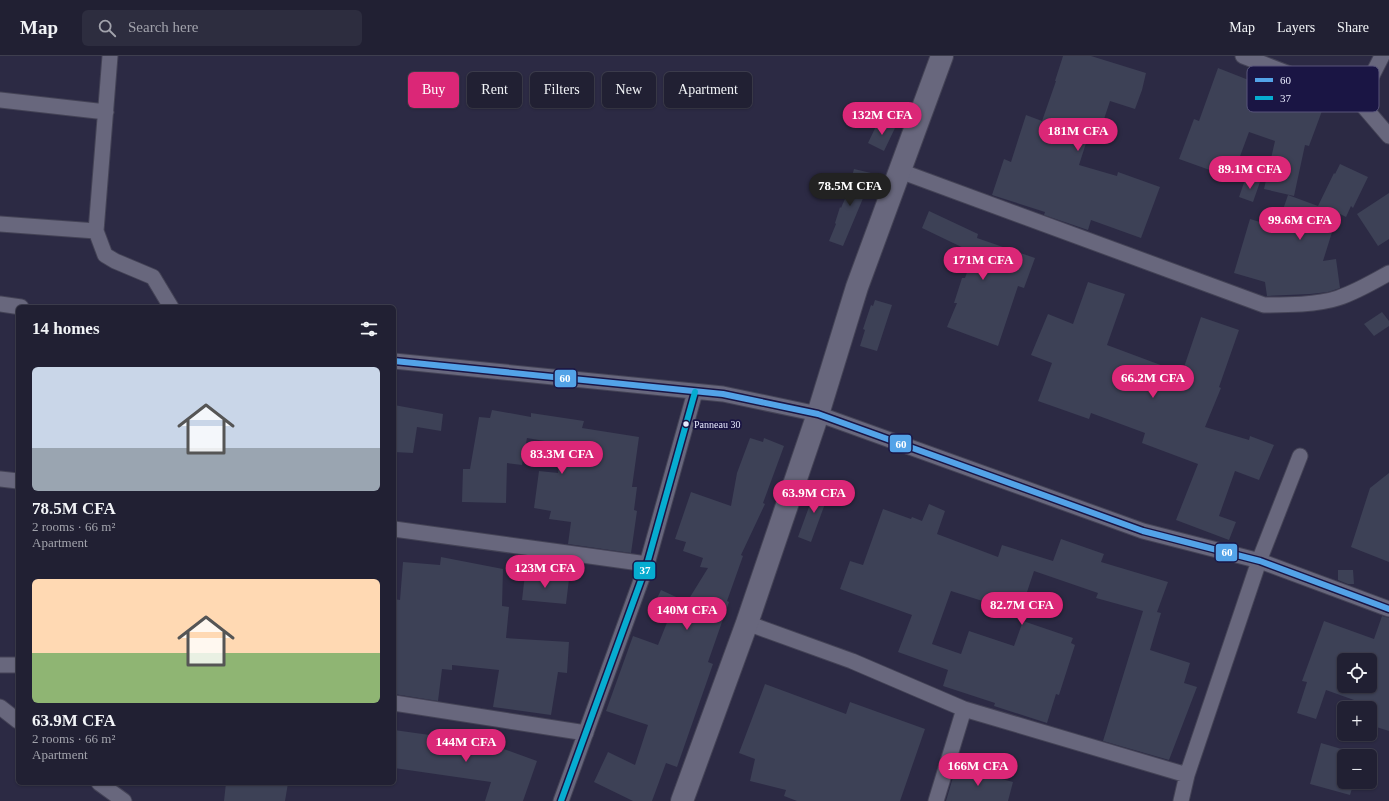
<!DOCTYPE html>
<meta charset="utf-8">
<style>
:root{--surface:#212033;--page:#2d2d3f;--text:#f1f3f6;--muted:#a2a3ac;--line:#3e3e4e;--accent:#db2777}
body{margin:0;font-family:Georgia,serif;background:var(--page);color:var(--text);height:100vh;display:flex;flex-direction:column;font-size:15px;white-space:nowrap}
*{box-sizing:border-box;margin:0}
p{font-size:13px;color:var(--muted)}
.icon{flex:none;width:22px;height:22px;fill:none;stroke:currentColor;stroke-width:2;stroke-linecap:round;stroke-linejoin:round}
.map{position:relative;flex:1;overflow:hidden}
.sheet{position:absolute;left:16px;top:249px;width:380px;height:480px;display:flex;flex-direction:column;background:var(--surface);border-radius:6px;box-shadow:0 1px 3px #0004,0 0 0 1px var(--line)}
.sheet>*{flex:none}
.banner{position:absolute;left:408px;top:16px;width:380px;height:36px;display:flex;gap:8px}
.controls{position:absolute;left:1337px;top:597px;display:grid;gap:8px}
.controls a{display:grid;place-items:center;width:40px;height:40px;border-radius:6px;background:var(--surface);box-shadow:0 1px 3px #0004,0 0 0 1px var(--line);font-size:20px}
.price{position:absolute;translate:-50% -34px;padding:0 9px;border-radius:14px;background:var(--accent);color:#fff;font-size:13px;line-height:26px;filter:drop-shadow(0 1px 2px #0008)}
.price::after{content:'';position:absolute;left:50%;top:24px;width:12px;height:9px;margin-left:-6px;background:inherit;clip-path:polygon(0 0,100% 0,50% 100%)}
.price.on{background:#222;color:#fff}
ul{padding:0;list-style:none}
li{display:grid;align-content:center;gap:8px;height:212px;padding:0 16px}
li span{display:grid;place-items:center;height:124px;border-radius:6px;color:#555}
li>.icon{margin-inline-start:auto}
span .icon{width:72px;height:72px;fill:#fffc;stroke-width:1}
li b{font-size:17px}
h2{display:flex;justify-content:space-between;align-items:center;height:48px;padding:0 16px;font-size:17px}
.pill{padding:0 14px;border-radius:6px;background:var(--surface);box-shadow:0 1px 3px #0004,0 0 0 1px var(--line);font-size:14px;line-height:36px}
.pill.on{background:var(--accent);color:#fff}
header{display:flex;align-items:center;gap:24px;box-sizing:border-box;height:56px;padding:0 20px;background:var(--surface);border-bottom:1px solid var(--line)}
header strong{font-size:19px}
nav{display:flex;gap:22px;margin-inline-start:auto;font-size:14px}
.search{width:280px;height:36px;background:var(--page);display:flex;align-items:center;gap:10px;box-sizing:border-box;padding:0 14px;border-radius:6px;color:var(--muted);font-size:15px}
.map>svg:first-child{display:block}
</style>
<header>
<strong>Map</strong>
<div class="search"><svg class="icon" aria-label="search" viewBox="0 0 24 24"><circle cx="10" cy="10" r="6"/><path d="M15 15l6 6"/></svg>Search here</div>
<nav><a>Map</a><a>Layers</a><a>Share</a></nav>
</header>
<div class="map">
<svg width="1389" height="745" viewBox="0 0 1389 745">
<rect width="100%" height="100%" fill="#2c2a44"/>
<path fill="#3d4156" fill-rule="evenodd" d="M1063 0H1091L1146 17 1142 34 1135 53 1110 45 1097 84 1088 81 1079 109 1117 120 1118 116 1160 131 1141 182 1091 164 1088 174 1044 159 1045 156 992 139 1004 103 1011 106 1026 59 1042 65 1056 25H1055Z
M1218 12 1269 32 1268 36 1322 55 1309 90 1305 89 1294 140 1264 133 1275 85 1249 76 1232 122 1179 103 1194 63 1199 65Z
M879 64 895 72 884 95 868 87Z
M1340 108 1368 121 1353 152 1351 150 1346 161 1338 157 1323 205 1336 203 1340 232 1328 236 1310 238 1267 240 1265 226 1234 217 1250 163 1277 171 1288 139 1318 150 1334 117 1335 118Z
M854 113 871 117 864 140 843 190 829 185 836 168 835 167 840 151 841 152 847 138Z
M1246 121 1260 126 1253 146 1239 141Z
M1389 137V183L1378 190 1357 158Z
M929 155 978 178 977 182 1035 202 1024 232 1018 230 998 290 947 271 957 247H954L962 222H965L974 197 922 172Z
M1088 226 1125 238 1107 289 1182 317 1201 261 1239 274 1219 331 1221 332 1205 371 1249 384 1250 380 1274 389 1259 424 1235 415 1219 460 1236 466 1229 484 1176 464 1198 408 1142 387 1145 377 1091 357 1089 363 1038 345 1052 307 1031 299 1048 258 1073 268Z
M875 244 892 249 877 295 860 290 865 274 863 273 871 249 873 250Z
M1382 256 1389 265V270L1374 280 1364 268Z
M394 349 443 358 441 375 417 371 413 397 394 396Z
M492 354 531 361V357L584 365 582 372 639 381 632 431H637L634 454 637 455 631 497 568 488 571 466 549 463 551 455 534 452 539 415 558 417 562 388 527 382 522 409 507 407 506 447 462 446 463 413H470L479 361 490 362Z
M750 382 763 386 764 382 784 390 763 447 765 448 741 499 743 500 727 545 729 546 708 606 713 608 677 711 666 707 652 745H633L594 726 608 696 635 709 648 669 606 655 633 580 658 589 670 559 653 551 661 534 687 546 708 512 700 511 703 502 683 495 686 486 675 483 691 436 731 450 737 417Z
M1389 417V506L1351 491 1370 432Z
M817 429 830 434 811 486 798 481Z
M929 448 945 455 937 478 998 501 1002 489 1053 505 1061 483 1104 498 1101 506 1168 526 1157 556 1161 557 1150 594 1190 607 1184 627 1197 631 1169 704 1103 685 1143 555 1096 542 1098 537 1034 515 1020 557 951 535 932 588 961 598 969 575 1014 590 1023 565 1073 582 1071 587 1075 589 1059 639 1056 638 1047 667 994 650 995 647 943 630 948 614 898 596 912 559 840 533 850 505 863 509 883 453 911 463 912 461 922 465Z
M441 501 503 513 502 550 509 551 506 582 569 586 567 617 558 616 551 659 493 651 499 614 452 609V614L442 613 438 645 394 638V543L400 544 403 506 440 509Z
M1338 514H1353L1354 528H1348L1338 524Z
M525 518 569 523 566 548 522 544Z
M1382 560 1389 562V675L1370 669V652H1352L1354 644 1326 634 1316 663 1297 657 1307 626 1302 625 1324 565 1374 583ZM1344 604H1370V630H1344Z
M765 628 846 658 850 646 925 673 900 745H797L784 740 786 734 750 725 755 703 739 697Z
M394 674 487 687 537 705 523 745H485L491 726 394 712Z
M1321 687 1362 699V700H1344V726H1354L1350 739 1310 728Z
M956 711 1013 726 1008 745H946Z
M226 727H288L285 745H224Z"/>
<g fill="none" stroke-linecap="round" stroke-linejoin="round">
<defs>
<path id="street" d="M110 0 96 175 105 199 115 205 153 221 171 251
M1243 0 1359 45 1389 80
M0 44 106 56
M1359 45 1382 0
M900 115 1264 249C1287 249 1317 249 1338 242 1356 236 1373 226 1389 217
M0 168 96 175
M0 248 21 251
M394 305 723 338 818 358 1143 475 1260 505 1389 553
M0 423 18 425
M394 473 647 508
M747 567 852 605 964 653 1187 719
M0 609H18
M394 647 586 677
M0 651 18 665
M99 727 124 745
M561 745 647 508 695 336
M936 745 964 653
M1181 745 1187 719 1259 505 1300 400"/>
<path id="secondary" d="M682 745 747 567 818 358 857 231 942 0"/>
</defs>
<use href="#street" stroke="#444356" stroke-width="17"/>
<use href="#secondary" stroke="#444356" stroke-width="24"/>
<use href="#street" stroke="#68677d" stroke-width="15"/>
<use href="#secondary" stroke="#68677d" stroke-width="22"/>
<defs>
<path id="bus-1" d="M394 305 723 338 818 358 1143 475 1260 505 1389 553"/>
<path id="bus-2" d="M561 745 647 508 695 336"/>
</defs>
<use href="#bus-1" stroke="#1a1544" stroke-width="9"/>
<use href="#bus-2" stroke="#1a1544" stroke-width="9"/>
<use href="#bus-1" stroke="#53a3e8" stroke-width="6"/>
<use href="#bus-2" stroke="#06acd0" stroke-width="6"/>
</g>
<circle fill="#e7e9fc" stroke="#1a1544" stroke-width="1.5" cx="686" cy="368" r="3.5"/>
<g text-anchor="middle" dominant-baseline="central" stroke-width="3.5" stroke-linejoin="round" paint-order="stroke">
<g font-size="10" fill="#e7e9fc" stroke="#1a1544" text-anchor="start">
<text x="694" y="368">Panneau 30</text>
</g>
</g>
<rect x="1247" y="10" width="132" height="46" rx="6" fill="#1a1544" stroke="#58557b" stroke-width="1"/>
<rect x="1255" y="22" width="18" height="4" fill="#53a3e8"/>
<rect x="1255" y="40" width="18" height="4" fill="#06acd0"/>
<g font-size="11" fill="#e7e9fc">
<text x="1280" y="28">60</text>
<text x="1280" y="46">37</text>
</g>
<g stroke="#1a1544" stroke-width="1.5">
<rect x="554" y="313" width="23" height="19" rx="4" fill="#53a3e8"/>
<rect x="889" y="378" width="23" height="19" rx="4" fill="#53a3e8"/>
<rect x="1215" y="487" width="23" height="19" rx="4" fill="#53a3e8"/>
<rect x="633" y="505" width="23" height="19" rx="4" fill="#06acd0"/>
</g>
<g font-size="11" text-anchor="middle" font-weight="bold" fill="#fff">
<text x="565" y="326">60</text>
<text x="901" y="392">60</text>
<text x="1227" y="500">60</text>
<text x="645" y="518">37</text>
</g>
</svg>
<div class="controls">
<a><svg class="icon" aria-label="locate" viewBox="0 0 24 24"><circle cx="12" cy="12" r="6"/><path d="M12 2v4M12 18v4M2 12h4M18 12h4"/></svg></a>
<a>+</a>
<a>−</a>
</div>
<b class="price" style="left:882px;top:80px">132M CFA</b>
<b class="price" style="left:1078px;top:96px">181M CFA</b>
<b class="price" style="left:1250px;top:134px">89.1M CFA</b>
<b class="price on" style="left:850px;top:151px">78.5M CFA</b>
<b class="price" style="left:1300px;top:185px">99.6M CFA</b>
<b class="price" style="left:983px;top:225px">171M CFA</b>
<b class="price" style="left:1153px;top:343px">66.2M CFA</b>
<b class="price" style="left:562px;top:419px">83.3M CFA</b>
<b class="price" style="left:814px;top:458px">63.9M CFA</b>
<b class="price" style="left:545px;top:533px">123M CFA</b>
<b class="price" style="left:1022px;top:570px">82.7M CFA</b>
<b class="price" style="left:687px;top:575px">140M CFA</b>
<b class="price" style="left:466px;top:707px">144M CFA</b>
<b class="price" style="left:978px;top:731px">166M CFA</b>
<div class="banner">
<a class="pill on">Buy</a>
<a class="pill">Rent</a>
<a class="pill">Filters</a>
<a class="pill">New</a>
<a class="pill">Apartment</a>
</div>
<section class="sheet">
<h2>14 homes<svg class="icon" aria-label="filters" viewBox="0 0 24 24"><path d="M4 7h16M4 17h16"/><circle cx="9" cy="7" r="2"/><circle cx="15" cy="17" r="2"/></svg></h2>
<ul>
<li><span style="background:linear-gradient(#c9d6e8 65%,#9aa5b1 0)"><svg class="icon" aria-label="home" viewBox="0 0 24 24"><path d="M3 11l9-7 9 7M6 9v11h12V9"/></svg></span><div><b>78.5M CFA</b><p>2 rooms · 66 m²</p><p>Apartment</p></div></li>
<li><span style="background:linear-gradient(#ffd9b3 60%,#8fb573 0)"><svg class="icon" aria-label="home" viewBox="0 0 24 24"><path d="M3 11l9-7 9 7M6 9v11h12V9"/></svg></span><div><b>63.9M CFA</b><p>2 rooms · 66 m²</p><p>Apartment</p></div></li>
</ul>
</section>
</div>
